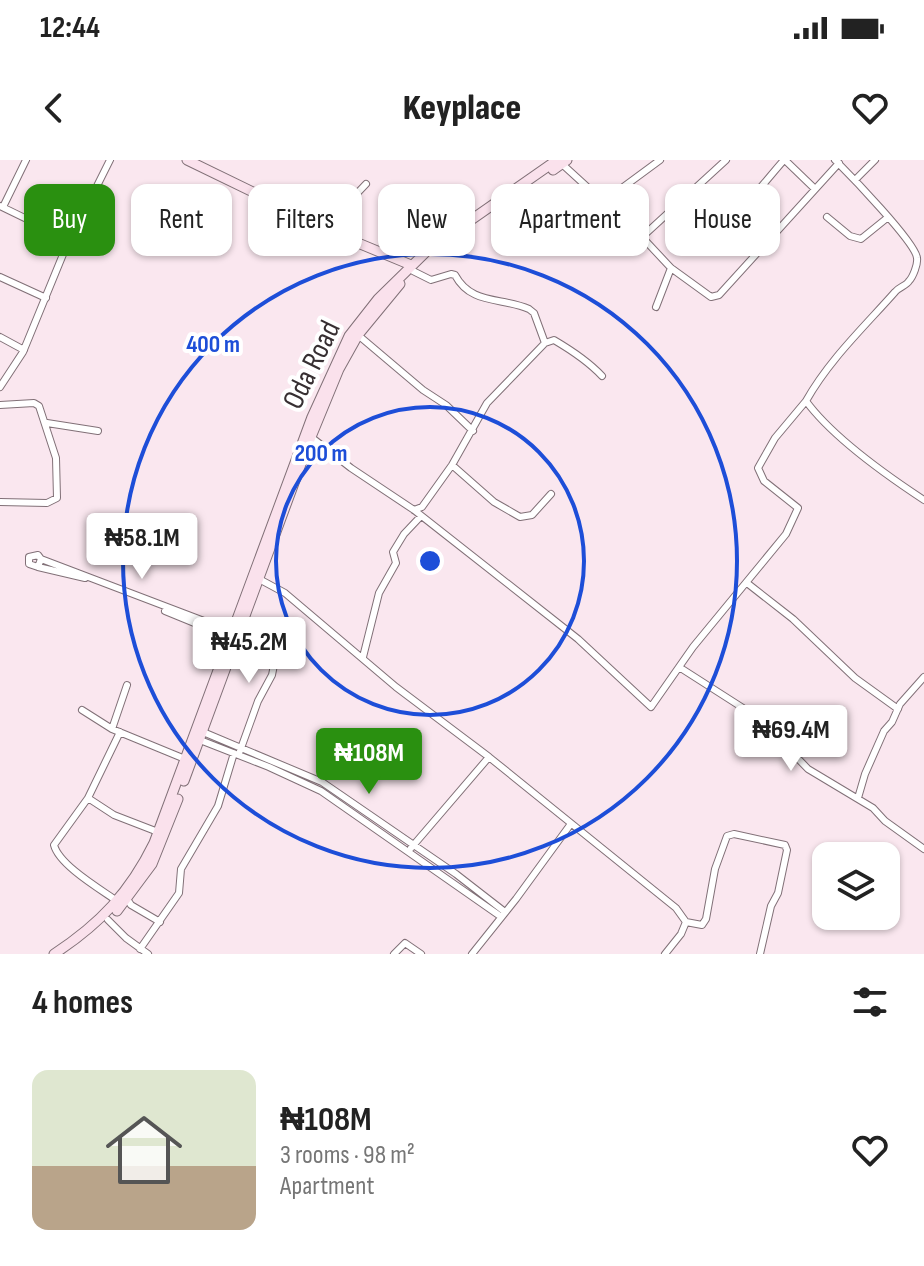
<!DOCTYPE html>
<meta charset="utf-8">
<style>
:root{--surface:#fff;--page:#f6f6f6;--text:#222;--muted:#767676;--accent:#2a9010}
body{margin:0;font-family:"Sofia Sans Condensed",sans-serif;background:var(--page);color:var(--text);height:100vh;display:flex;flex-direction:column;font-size:30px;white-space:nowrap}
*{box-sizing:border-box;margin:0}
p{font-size:26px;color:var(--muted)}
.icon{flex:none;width:44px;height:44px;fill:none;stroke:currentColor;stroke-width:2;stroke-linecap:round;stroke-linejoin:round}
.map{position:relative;height:794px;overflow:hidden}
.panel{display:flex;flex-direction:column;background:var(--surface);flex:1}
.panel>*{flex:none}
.banner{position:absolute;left:24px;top:24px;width:876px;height:72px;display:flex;gap:16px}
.fabs{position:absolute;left:812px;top:682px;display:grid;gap:16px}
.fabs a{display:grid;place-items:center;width:88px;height:88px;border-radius:16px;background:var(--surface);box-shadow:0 2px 6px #0004;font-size:40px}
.price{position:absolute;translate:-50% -68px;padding:0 18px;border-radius:8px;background:#fff;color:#222;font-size:26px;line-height:52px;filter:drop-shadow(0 2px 4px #0008)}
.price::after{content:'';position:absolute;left:50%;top:48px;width:24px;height:18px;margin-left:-12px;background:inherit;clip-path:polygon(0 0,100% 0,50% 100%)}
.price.on{background:var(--accent);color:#fff}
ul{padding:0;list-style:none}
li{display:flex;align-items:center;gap:24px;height:200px;padding:0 32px}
li span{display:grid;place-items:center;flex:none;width:224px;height:160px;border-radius:16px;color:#555}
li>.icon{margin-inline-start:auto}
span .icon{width:96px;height:96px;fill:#fffc;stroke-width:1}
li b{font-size:34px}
h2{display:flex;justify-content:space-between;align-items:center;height:96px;padding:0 32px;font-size:34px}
.chip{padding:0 28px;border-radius:16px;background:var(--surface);box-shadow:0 2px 6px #0004;font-size:28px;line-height:72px}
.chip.on{background:var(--accent);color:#fff}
.status{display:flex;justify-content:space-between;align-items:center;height:56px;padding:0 40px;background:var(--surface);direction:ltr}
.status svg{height:22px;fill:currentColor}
header{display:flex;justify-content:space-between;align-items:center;height:104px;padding:0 32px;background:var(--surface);font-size:36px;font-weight:800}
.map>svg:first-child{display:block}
</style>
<div class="status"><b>12:44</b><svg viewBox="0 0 49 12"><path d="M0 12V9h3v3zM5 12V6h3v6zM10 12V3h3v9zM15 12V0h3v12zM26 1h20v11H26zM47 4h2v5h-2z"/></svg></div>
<header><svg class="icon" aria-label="back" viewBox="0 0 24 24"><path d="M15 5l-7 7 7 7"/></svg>Keyplace<svg class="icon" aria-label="heart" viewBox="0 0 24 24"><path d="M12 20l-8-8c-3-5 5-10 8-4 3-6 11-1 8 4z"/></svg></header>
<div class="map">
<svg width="924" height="794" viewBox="0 0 924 794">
<rect width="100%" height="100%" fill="#fae7ef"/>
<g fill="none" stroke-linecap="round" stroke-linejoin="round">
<defs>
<path id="street" d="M785 0 815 29
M835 0C850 15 916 83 917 98 918 104 913 117 909 121 906 126 899 127 895 132 864 167 829 200 806 241 833 278 886 315 924 340
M562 4 642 77 726 0
M856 19 875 0
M603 42 660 0
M0 46 70 80
M3 47 26 0
M669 53 702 82C725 74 766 20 784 0
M827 57 850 76 861 79 887 58
M325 67 366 24
M642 77 671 108 711 137 719 135 839 3
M413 111 431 120 451 114 455 115C471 145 501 137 529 149L534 153 545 183
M0 117 46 138
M656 147 671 108
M358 175 423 230 446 245 473 271
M0 177 24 190
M0 227 23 192 64 92 110 0
M0 245 34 243 39 246 56 298 57 338 47 343 0 342
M47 263 98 271
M311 277 351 308 414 350 578 479 651 547 693 487 786 374 798 348 764 321 758 308 775 278 806 241
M452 305 494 342 520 357 532 355 551 334
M414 350 422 347 452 305 487 243 545 183 554 180C571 190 588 201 602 216
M41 399 38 407 29 404V397L38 395 41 399 233 472
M38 407 85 418
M259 419 285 433 396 527 489 597 676 748 686 762
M747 423 793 459 855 518 898 549
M165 451 231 478
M363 497 379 433 396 403 393 392 404 374 421 356
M679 507 743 548 779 579 808 609 873 648 885 661 924 689
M82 550 112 569 185 599
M112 569 127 525
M203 572 322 622 456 714 505 752
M200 580 269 607 321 631 500 756
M240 591 258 541 272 515 275 500 271 488 261 477 242 464
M88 638 114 655 158 672
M858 638 865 614 884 571 892 562 900 544 924 517
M411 688 489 597
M127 739 131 745 160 762
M117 741C100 729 59 705 54 685L88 638 120 572
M108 760 126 778 148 794
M686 762 702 765 706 759 715 709 727 676 734 674 785 685 787 690 778 733 771 746 760 794
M140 789 179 733 181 709 218 646 234 593
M394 794 405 783 421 794
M472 794 516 739 570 665
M665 794 681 774 686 762"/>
<path id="secondary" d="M187 0 358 83 411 105
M553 10 567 0
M184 621 311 277 339 209 358 175 400 124
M117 751 152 704 178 639
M54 794C100 764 130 732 154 683L312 257 349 176 378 139 428 90 557 0"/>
</defs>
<use href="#street" stroke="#817077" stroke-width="8"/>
<use href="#secondary" stroke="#817077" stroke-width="11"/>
<use href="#street" stroke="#fff" stroke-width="6"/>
<use href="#secondary" stroke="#fae1ec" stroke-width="9"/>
</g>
<g fill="none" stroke="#1d4ed8" stroke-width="4">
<circle cx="430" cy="401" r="154"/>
<circle cx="430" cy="401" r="307"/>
</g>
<g text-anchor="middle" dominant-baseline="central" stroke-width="8" stroke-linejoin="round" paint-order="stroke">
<g font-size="30" fill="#372f32" stroke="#fff">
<text transform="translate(312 205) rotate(-64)">Oda Road</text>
</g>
</g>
<circle cx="430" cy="401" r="12" fill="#1d4ed8" stroke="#fff" stroke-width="4"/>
<g font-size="24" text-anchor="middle" font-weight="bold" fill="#1d4ed8" stroke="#fff" stroke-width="8" stroke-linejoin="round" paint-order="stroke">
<text x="213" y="192">400 m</text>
<text x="321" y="301">200 m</text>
</g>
</svg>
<div class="fabs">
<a><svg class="icon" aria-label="layers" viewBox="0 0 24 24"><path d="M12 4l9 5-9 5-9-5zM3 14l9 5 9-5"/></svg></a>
</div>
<b class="price" style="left:142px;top:421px">₦58.1M</b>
<b class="price" style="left:249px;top:525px">₦45.2M</b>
<b class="price" style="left:791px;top:613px">₦69.4M</b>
<b class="price on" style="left:369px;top:636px">₦108M</b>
<div class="banner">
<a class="chip on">Buy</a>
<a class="chip">Rent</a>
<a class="chip">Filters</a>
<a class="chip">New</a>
<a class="chip">Apartment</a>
<a class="chip">House</a>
</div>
</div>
<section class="panel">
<h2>4 homes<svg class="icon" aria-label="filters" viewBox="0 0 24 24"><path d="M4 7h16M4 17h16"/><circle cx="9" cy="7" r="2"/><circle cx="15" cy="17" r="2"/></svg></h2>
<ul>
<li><span style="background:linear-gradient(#dfe7d0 60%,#b9a48a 0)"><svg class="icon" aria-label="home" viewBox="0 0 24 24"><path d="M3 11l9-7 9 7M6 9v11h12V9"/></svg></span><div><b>₦108M</b><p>3 rooms · 98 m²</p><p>Apartment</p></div><svg class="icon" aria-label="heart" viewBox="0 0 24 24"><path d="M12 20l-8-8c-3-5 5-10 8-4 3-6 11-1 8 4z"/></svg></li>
</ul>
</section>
